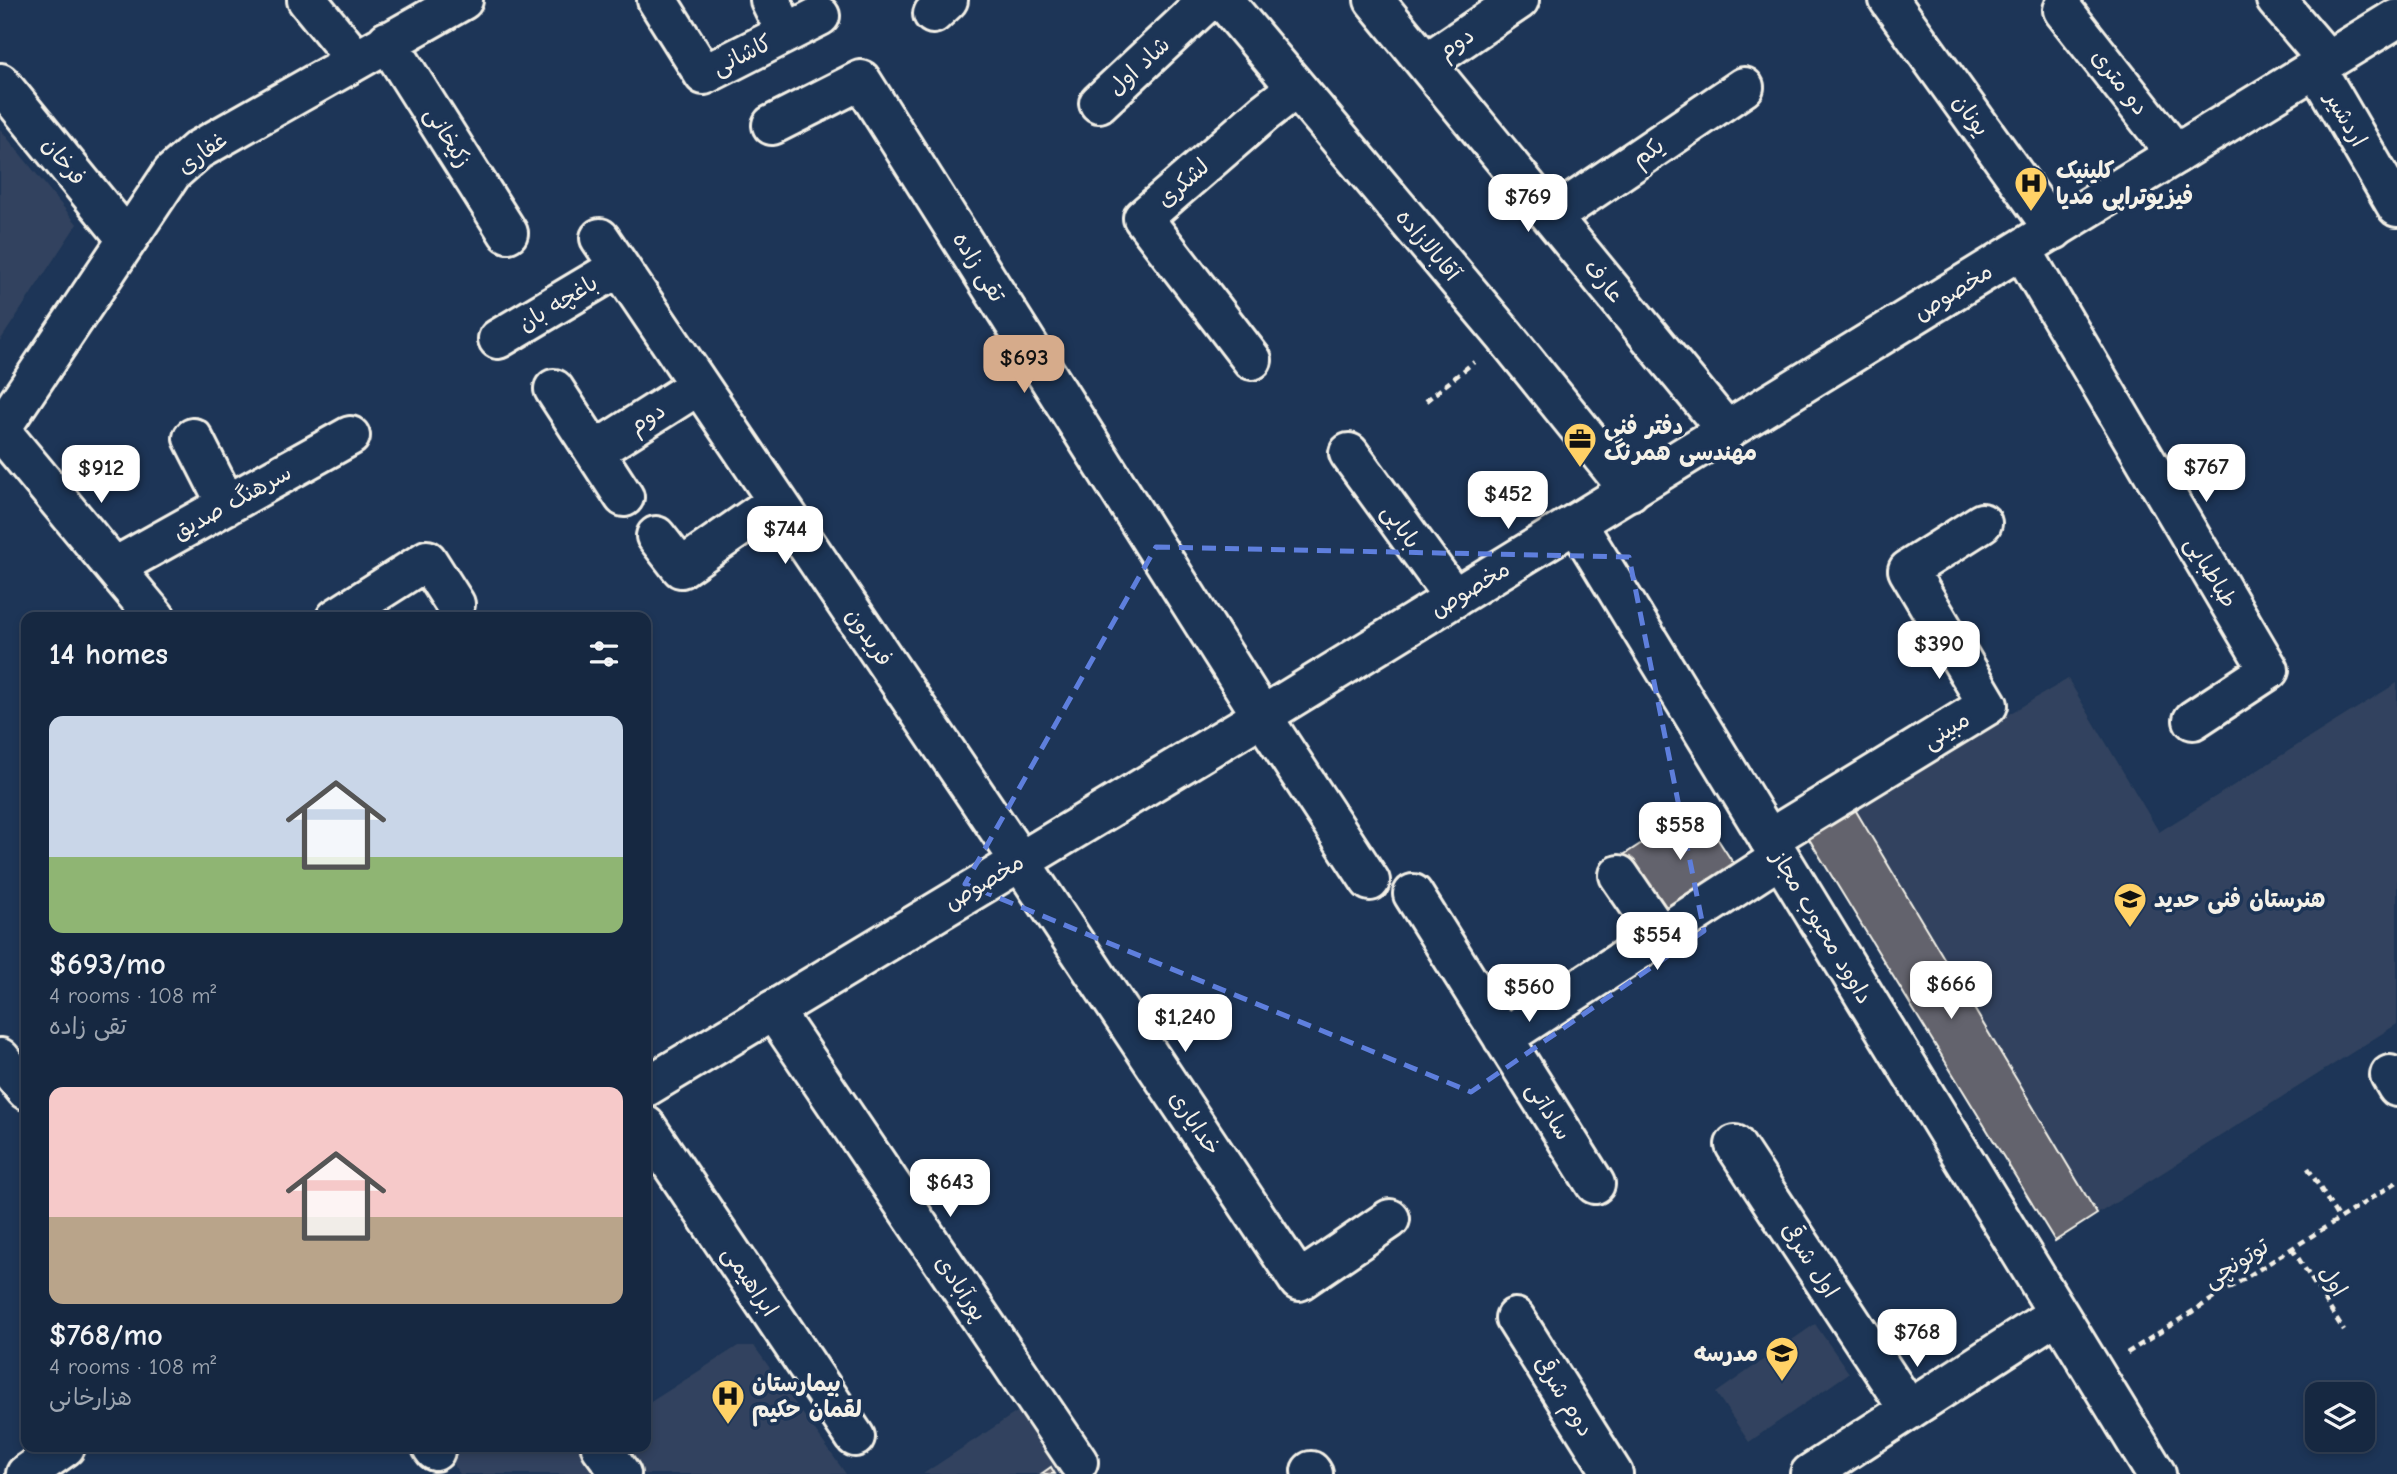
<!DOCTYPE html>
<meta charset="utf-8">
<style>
:root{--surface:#162841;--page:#1f3048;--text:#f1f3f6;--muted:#9ea6b1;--line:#35445a;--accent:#d6ab8b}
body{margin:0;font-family:"Comic Neue","Playpen Sans Arabic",sans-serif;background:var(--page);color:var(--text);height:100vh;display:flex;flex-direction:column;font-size:26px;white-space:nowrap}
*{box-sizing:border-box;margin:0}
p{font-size:23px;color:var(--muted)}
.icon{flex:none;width:38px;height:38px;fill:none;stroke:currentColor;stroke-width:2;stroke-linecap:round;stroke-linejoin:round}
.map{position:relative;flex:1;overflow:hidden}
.side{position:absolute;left:21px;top:612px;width:630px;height:840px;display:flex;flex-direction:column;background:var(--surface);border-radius:14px;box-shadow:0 4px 10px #0003,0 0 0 2px var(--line)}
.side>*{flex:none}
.fabs{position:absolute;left:2305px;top:1382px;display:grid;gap:14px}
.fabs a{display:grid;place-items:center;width:70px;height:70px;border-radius:14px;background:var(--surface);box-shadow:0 4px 10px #0003,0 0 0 2px var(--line);font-size:35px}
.price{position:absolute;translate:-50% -60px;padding:0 16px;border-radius:14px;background:#fff;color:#222;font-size:23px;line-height:46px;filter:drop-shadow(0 2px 4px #0008)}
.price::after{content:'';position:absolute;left:50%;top:42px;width:21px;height:16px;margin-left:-10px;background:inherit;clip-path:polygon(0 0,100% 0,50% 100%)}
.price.selected{background:var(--accent);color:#111}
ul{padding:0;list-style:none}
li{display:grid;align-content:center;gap:14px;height:371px;padding:0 28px}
li span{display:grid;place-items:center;height:217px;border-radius:14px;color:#555}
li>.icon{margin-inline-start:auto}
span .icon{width:126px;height:126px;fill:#fffc;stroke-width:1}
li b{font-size:30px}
h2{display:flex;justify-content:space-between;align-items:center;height:84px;padding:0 28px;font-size:30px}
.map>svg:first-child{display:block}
</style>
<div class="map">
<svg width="2397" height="1474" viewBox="0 0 2397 1474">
<rect width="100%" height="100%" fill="#1d3557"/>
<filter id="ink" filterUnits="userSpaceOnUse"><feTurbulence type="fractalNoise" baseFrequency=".0143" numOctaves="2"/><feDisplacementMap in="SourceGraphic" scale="14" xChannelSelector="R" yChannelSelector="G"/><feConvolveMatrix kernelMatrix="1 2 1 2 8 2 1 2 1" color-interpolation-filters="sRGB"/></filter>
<g filter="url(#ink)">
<path fill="#32435e" d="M0 129 77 224 0 341Z
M2068 679 2159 832 2397 683V1024L2055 1241 1806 834Z
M1815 1324 1849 1373 1749 1442 1716 1393Z
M738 1346H754L846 1474H460L441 1447H646V1405Z
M1023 1408 1079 1474H923Z"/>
<path fill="#63646d" stroke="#f4f1e8" stroke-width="2" d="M1853 806 2097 1214 2055 1241 1806 834Z
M1697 807 1737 869 1662 918 1622 856Z
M1051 1467 1055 1474H1041Z"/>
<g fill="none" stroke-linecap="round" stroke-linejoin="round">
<defs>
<path id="minor" d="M307 0 356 60
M657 0 704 75 820 16
M770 0 786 33
M1223 0 1505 336 1630 491
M1374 0 1727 431
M1889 0 2054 230
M2276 0 2328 61
M2063 10 2176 154
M933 14 948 0
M387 41 508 233
M1426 63 1519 0
M2316 68 2397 207
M0 83 127 239
M1099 103 1209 0
M772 125 861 80 1262 716 1370 881
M1552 217 1744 87
M600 238 1020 861 1299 1281 1390 1219
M2022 250 2269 670 2193 720
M498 339 619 267
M1252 360 1143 218 1264 113 1296 88
M554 389 624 497
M0 430 172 173 198 150 463 0
M0 430 156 618
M193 438 227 505
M595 451 699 385
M1349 453 1454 598
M656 536 681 568 777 501
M115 567 350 436
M336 618 427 560 455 604
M1769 839 1988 705 1908 570 1982 523
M1619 875 1660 935
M1413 894 1595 1184
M773 1010 1078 1462
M1503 1038 1780 858
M0 1058 26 1090
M2390 1075 2397 1087
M646 1126 855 1437
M1735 1145 1909 1410
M1515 1318 1613 1474
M432 1447 435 1451
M601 1447 621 1474
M1311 1471 1313 1474
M1810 1474 2057 1314"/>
<path id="major" d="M1577 524 2156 1474
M646 1087 1262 716 2397 18
M26 1474 65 1447"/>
</defs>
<use href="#minor" stroke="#f4f1e8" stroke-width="44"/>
<use href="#major" stroke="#f4f1e8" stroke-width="44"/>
<path stroke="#f4f1e8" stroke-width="4.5" stroke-dasharray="7 5" stroke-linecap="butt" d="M1426 401 1474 362
M2308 1168 2339 1219
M2292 1248 2344 1331
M2127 1353 2397 1182"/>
<use href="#minor" stroke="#1d3557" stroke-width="38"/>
<use href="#major" stroke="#1d3557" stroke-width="38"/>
</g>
</g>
<path fill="none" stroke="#5e7fdd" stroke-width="5" stroke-dasharray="14 9" stroke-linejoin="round" d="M1156 547 1629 557 1704 931 1471 1092 965 884Z"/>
<defs>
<symbol id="hospital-pin" viewBox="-11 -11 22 30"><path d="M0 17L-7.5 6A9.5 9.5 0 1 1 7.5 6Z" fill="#ffd166" stroke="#1d3557"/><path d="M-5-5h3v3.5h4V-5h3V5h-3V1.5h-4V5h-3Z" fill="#111"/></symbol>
<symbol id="office-pin" viewBox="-11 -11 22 30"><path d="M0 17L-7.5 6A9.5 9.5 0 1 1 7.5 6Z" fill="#ffd166" stroke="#1d3557"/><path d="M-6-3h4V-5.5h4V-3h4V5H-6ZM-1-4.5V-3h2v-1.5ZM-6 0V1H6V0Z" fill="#111"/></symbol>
<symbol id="school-pin" viewBox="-11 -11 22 30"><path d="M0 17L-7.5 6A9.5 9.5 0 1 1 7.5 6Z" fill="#ffd166" stroke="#1d3557"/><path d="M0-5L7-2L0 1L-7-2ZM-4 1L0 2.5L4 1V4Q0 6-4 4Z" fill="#111"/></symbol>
</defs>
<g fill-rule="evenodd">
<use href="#hospital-pin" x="2012" y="164" width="38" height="52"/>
<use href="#office-pin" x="1561" y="420" width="38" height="52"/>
<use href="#school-pin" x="2111" y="880" width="38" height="52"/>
<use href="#school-pin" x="1763" y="1334" width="38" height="52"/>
<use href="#hospital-pin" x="709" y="1377" width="38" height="52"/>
</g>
<g text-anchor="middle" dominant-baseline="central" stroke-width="7" stroke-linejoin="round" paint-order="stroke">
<g font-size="23" fill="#f4f1e8" stroke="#1d3557">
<text transform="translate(1456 43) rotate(-34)">دوم</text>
<text transform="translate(742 55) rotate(-26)">کاشانی</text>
<text transform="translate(1139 66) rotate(-43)">شاد اول</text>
<text transform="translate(2120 82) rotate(52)">دو متری</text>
<text transform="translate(1971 115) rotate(54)">یونان</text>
<text transform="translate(2346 119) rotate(60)">اردشیر</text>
<text transform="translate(448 137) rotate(58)">زکیخانی</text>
<text transform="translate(1648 152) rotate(-34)">یکم</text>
<text transform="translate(202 153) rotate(-36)">غفاری</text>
<text transform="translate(64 161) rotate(51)">فرخان</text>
<text transform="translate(1183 183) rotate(-41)">لشکری</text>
<text transform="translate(1428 245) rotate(50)">آقابالازاده</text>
<text transform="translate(979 267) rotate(58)">تقی زاده</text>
<text transform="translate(1604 281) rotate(51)">عارف</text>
<text transform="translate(1953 292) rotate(-32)">مخصوص</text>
<text transform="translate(558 303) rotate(-31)">باغچه بان</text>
<text transform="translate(647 418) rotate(-32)">دوم</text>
<text transform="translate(232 502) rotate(-29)">سرهنگ صدیق</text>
<text transform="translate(1401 526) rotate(54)">بابایی</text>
<text transform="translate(2211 572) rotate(59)">طباطبایی</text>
<text transform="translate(1470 589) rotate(-31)">مخصوص</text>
<text transform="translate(869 637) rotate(56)">فریدون</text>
<text transform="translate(1946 730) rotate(-32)">مبینی</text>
<text transform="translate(984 882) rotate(-31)">مخصوص</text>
<text transform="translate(1822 927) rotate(59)">داوود محبوب مجاز</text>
<text transform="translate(1549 1111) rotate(58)">ساداتی</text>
<text transform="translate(1195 1123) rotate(56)">خدایاری</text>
<text transform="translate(1810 1260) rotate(57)">اول شرقی</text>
<text transform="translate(2236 1263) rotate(-32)">توتونچی</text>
<text transform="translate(750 1281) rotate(56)">ابراهیمی</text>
<text transform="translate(2333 1281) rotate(58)">اول</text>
<text transform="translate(961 1288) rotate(56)">پورآبادی</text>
<text transform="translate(1564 1396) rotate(58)">دوم شرقی</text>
</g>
<g font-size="23" font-weight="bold" fill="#f4f1e8" stroke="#1d3557" text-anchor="start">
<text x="2056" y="170">کلینیک<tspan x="2056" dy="26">فیزیوتراپی مدیا</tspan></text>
<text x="1604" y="426">دفتر فنی<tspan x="1604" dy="26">مهندسی همرنگ</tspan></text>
<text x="2154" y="899">هنرستان فنی حدید</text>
<text x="1758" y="1353" text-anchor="end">مدرسه</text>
<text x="752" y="1383">بیمارستان<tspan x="752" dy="26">لقمان حکیم</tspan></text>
</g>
</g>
</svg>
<div class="fabs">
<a><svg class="icon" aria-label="layers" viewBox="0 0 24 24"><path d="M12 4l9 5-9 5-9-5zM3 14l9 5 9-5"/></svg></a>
</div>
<b class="price" style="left:1528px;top:234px">$769</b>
<b class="price selected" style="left:1024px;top:395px">$693</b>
<b class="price" style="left:2206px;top:504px">$767</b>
<b class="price" style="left:101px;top:505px">$912</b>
<b class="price" style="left:1508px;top:531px">$452</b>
<b class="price" style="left:785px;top:566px">$744</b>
<b class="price" style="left:1939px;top:681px">$390</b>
<b class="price" style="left:1680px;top:862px">$558</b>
<b class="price" style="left:1657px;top:972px">$554</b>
<b class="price" style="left:1951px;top:1021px">$666</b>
<b class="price" style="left:1529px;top:1024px">$560</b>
<b class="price" style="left:1185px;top:1054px">$1,240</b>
<b class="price" style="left:950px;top:1219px">$643</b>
<b class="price" style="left:1917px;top:1369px">$768</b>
<section class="side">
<h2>14 homes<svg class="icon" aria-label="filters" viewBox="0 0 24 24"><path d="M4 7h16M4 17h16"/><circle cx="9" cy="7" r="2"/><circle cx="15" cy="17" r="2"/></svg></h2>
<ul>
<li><span style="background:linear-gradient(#c9d6e8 65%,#8fb573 0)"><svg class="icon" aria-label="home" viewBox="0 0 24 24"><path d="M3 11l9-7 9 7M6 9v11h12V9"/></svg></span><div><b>$693/mo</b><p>4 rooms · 108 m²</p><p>تقی زاده</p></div></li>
<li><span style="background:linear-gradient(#f6c9c9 60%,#b9a48a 0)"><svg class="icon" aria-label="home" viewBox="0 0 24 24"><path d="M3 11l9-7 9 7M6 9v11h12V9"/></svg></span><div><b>$768/mo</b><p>4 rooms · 108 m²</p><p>هزارخانی</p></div></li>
</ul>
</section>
</div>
